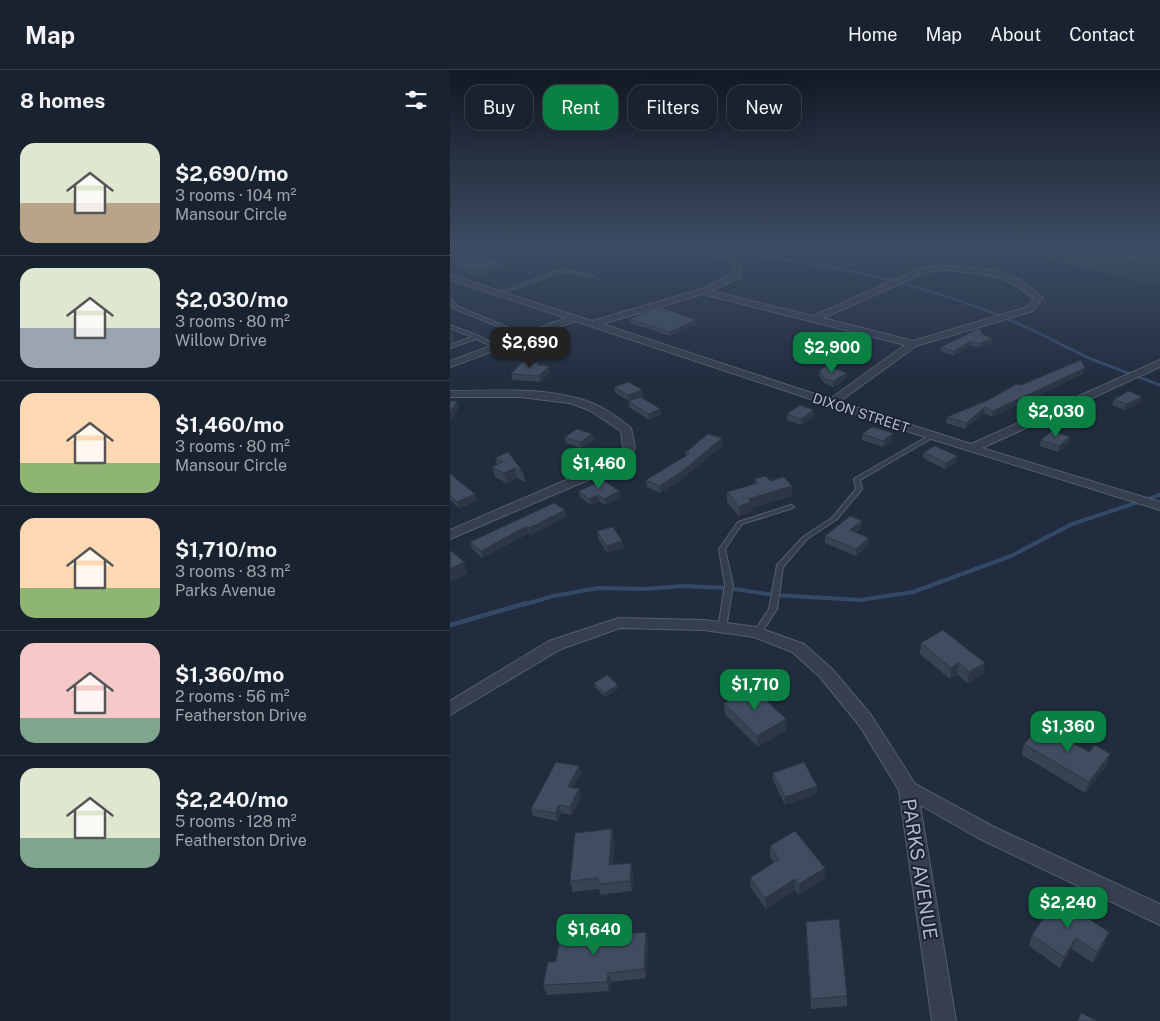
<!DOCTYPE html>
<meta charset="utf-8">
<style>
:root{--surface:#19222f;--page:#222a37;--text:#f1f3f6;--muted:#9fa4aa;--line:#373f4b;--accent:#0b8043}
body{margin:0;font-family:"Public Sans",sans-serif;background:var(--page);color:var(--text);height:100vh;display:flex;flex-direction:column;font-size:19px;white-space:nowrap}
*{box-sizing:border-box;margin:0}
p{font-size:16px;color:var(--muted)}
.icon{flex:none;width:28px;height:28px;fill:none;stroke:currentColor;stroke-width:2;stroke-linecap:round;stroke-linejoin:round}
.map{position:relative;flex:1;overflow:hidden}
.drawer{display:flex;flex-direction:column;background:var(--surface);width:450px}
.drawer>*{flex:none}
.top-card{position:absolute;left:15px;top:15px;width:475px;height:45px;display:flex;gap:10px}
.price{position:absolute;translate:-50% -42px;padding:0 11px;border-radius:10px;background:var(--accent);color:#fff;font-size:16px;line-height:32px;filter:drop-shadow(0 1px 2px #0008)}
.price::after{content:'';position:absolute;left:50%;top:30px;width:15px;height:11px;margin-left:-8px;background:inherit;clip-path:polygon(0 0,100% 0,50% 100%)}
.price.current{background:#222;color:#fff}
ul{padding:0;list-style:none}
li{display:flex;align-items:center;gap:15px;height:125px;padding:0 20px}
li+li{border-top:1px solid var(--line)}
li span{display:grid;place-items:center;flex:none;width:140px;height:100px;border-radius:15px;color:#555}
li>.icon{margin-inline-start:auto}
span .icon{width:60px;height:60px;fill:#fffc;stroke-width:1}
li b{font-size:21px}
h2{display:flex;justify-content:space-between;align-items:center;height:60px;padding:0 20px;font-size:21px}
.pill{padding:0 18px;border-radius:15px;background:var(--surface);box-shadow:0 5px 20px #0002,0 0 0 1px var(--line);font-size:18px;line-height:45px}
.pill.current{background:var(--accent);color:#fff}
header{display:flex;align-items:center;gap:30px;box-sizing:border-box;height:70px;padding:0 25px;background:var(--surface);border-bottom:1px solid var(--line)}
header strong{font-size:24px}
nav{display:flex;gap:28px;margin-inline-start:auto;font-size:18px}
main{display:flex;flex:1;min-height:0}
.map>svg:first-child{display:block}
</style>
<header>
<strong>Map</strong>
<nav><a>Home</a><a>Map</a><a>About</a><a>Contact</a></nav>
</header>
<main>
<section class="drawer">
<h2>8 homes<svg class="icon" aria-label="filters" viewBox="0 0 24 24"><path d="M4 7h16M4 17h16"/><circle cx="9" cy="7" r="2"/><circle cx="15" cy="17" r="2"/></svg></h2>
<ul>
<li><span style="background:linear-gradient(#dfe7d0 60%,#b9a48a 0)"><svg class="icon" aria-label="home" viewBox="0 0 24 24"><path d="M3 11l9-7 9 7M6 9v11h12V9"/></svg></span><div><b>$2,690/mo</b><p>3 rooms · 104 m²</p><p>Mansour Circle</p></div></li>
<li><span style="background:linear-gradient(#dfe7d0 60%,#9aa5b1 0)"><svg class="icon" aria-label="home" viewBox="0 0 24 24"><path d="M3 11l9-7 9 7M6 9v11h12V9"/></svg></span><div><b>$2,030/mo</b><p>3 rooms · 80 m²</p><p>Willow Drive</p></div></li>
<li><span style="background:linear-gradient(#ffd9b3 70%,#8fb573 0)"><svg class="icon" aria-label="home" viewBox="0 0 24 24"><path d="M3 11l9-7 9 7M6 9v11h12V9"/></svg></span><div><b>$1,460/mo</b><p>3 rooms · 80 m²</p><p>Mansour Circle</p></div></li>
<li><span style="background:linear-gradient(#ffd9b3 70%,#8fb573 0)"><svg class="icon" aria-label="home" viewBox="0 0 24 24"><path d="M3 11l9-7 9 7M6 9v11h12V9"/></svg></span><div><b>$1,710/mo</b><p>3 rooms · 83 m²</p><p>Parks Avenue</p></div></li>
<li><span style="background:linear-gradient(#f6c9c9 75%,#7fa58c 0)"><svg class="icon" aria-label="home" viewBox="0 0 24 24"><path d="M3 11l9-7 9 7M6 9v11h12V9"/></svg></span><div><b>$1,360/mo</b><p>2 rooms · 56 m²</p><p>Featherston Drive</p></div></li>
<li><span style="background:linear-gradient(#dfe7d0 70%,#7fa58c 0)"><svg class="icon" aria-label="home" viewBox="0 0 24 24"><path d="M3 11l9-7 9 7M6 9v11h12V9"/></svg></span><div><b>$2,240/mo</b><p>5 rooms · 128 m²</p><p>Featherston Drive</p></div></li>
</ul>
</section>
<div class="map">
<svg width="710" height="951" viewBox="0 0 710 951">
<rect width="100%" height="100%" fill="#212d3f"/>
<path fill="#233c3f" d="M552 178H710V216Z"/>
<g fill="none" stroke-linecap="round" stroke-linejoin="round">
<path stroke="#344867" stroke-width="2.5" d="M211 178 253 180
M263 181C380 191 499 217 605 271"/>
<path stroke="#344867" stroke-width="3" d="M602 270 641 289 710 315"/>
<path stroke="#344867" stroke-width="4" d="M73 535 103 526 149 518 194 519 233 516 277 518 324 525 410 530 463 522 561 486 622 454 710 425"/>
<path stroke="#344867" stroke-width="4.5" d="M0 555 77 533"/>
<defs>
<path id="service" d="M660 178H664L681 187 694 186 682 178H686L700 187 698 188 679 189Z
M118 200 143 206 141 207 118 202 109 203 50 224 47 223 107 201Z
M0 229H2L7 236 78 266 74 267 3 238 0 233Z
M0 255 29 266 50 277 46 278 26 269 0 278V275L22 267 0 258Z
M482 364 485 366 484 367 410 410 412 419 386 450 357 469 333 497 327 539 310 565H304L303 563 319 539 327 495 353 467 382 448 406 419 404 409 405 408Z
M341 435 343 436 344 437 343 438 292 454 275 479 283 515 276 558 275 560H269L268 558 275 515 269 479 288 452Z"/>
<path id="minor" d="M243 178C260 177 279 183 292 195L290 207 261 221 363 246 471 198 495 196 547 200 572 211 593 228 583 241 466 276 389 332 521 374 710 290V297L532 378 710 432V440L478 368 125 251 0 297V291L116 248 0 210V205L142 251 252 219 283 204 284 196 272 188ZM495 200C536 204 550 202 584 228L577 237 463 271 373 248 476 202ZM253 224 455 275 380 329 152 254Z
M0 321C47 321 97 316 142 333 156 338 169 349 181 358L185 378 178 389 145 407 0 469V460L137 401 170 384 173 378 171 361 139 340 120 333 70 327H0Z
M169 548 254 550 306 557 354 574 382 599 421 645 465 714 544 757 710 834V855L530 769 470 735 506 951H482L449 720 409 655 370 607 342 582 304 567 254 560 170 558 111 579 0 645V631L99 571Z"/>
</defs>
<use href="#service" stroke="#535d6c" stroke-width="2"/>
<use href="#minor" stroke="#535d6c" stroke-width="2"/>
<use href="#service" fill="#353f4e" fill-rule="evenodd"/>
<use href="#minor" fill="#353f4e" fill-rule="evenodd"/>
</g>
<path fill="#374253" d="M185 178H207L198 181Z
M0 184 57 199 25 206 0 191Z
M180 249 246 250V254L220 266 181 253Z
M532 264 542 273 528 278 521 275 504 286 490 281 491 277Z
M89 293V295L100 302 91 312 62 310 61 304Z
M370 300 397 303 396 309 383 317 375 314 369 306Z
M633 304 542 347 534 343 515 359 496 353 497 347 536 331 571 315Z
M164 317 193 320 194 326 188 328 210 339 211 345 199 350 179 337V331L165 323Z
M692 327 690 333 675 340 662 335 664 329Z
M337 344 364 347 351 355 337 350Z
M142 364 144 370 131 378 116 373 115 367Z
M412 364 442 370 433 377 412 370Z
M620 367 618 374 608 382 590 376 591 370Z
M272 368 273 375 232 409 210 423 197 417 196 410 236 386 235 383Z
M474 382 506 393 495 399 473 388Z
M45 388 73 402 75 412 67 408 57 413 45 407 42 397 47 395Z
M0 403 5 408 25 424 27 431 9 438 0 430Z
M305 409 320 411 342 416V426L301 438 302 442 289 446 277 432V422L305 414Z
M129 421H169L170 428 155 435 149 431 141 435 130 427Z
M115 440 116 447 81 465 79 463 32 488 22 479 20 472Z
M412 457 405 463 418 475 406 486 375 473V466Z
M147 461 174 478 157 483 148 468Z
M471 573 535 593 533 604 517 613 507 604 500 609 470 584Z
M144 613 168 619 155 627 145 617Z
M274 633 336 649V660L308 677 275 644Z
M574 674 657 695 635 723 572 685Z
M129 696 131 703 123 718 129 719 131 727 122 745 111 743 107 751 83 746 81 739Z
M323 703 367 716 366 724 335 735 323 710Z
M162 759 164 770 163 795 181 793 183 804 182 821 151 825 149 819 123 822 120 811Z
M320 776 375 798 374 809 349 825 345 820 316 839 301 818 300 808 324 793 320 787Z
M356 852 397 926V936L361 939 356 863Z
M149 854 151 864V866L198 871 196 908 161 912 159 921 97 925 93 915 106 892Z
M659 862 655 873 643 893 622 879 610 898 579 876 582 865Z"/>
<path fill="#2d3644" d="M198 178H207L198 181Z
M56 195 57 199 25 206 23 201Z
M246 250V254L220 266V262Z
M0 261H2L5 271 0 273Z
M542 268V273L528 278 529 274Z
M521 271V275L504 286V281Z
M99 296 100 302 91 312 89 306Z
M635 298 633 304 542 347 543 341Z
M397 303 396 309 383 317V311Z
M193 320 194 326 179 331 178 325Z
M692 327 690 333 675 340 676 334Z
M7 331 9 337 0 352V343Z
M535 337 534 343 515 359 516 353Z
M210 339 211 345 199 350 198 344Z
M364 340V347L351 355V349Z
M443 363 442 370 433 377V371Z
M142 364 144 370 131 378 130 372Z
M620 367 618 374 608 382 609 376Z
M272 368 273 375 232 409 210 423 209 416Z
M507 386 506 393 495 399 496 393Z
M65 398 67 408 57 413 54 403Z
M342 416V426L301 438 302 442 289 446V436L298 429Z
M169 421 170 428 155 435 154 429Z
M25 424 27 431 9 438 7 432Z
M148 425 149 431 141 435 139 429Z
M115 440 116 447 81 465 79 458Z
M412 451V457L400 467V460Z
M77 456 79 463 32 488 31 481Z
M419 468 418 475 406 486V479Z
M172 471 174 478 157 483 156 476Z
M14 492 17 503 0 512V499Z
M509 593 507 604 500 609 501 598Z
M535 593 533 604 517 613 519 602Z
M168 615V619L155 627 154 623Z
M336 649V660L308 677 307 666Z
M660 684 657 695 635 723 639 712Z
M129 696 131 703 120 725 118 717Z
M367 716 366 724 335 735V727Z
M129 719 131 727 122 745 120 737Z
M109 735 111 743 107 751 105 743Z
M162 759 164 770 162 806 159 795Z
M181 793 183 804 182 821 180 811Z
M375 798 374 809 349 825V814Z
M345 809V820L316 839 315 828Z
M149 854 151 864 150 877 147 867Z
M196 862 198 871 196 908 194 899Z
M659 862 655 873 643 893 647 882Z
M626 868 622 879 610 898 614 887Z
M158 903 161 912 159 921 157 912Z"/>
<path fill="#404d61" stroke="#2d3644" d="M15 179 56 195 23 201 0 187V184Z
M209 236 246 250 220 262 180 249Z
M530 258 532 264 542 268 529 274 521 271 504 281 491 277Z
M631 290 635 298 543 341 535 337 516 353 497 347 536 331 567 314 571 315Z
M72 292 89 293 87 295 99 296 89 306 61 304Z
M376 296 397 303 383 311 375 309 370 300Z
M178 312 193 320 178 325 164 317Z
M679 321 692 327 676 334 664 329Z
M191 327 210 339 198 344 178 331Z
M0 331H7L0 343Z
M350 335 364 340 351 349 337 344Z
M422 357 443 363 433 371 412 364Z
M127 359 142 364 130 372 115 367Z
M602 361 620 367 609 376 591 370Z
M258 364 272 368 231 402 209 416 196 410 239 384 235 383Z
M485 376 507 386 496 393 474 382Z
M58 382 73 402 65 398 54 403 42 397 53 392 45 388Z
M0 403 5 408 25 424 7 432 0 425Z
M316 406 320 411 334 407 342 416 298 429 301 432 289 436 277 422 308 413 305 409Z
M153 410 169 421 154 429 148 425 139 429 129 421Z
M104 433 115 440 79 458 77 456 31 481 20 472Z
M400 446 412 451 400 460 419 468 406 479 375 466Z
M163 457 172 471 156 476 147 461Z
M0 480 14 492 0 499Z
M493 560 535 593 519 602 509 593 501 598 471 573Z
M157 605 168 615 154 623 144 613Z
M302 617 336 649 307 666 274 633Z
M591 655 639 682 645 675 660 684 639 712 574 674Z
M106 692 129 696 118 717 129 719 120 737 109 735 105 743 81 739Z
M354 692 367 716 335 727 323 703Z
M162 759 159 795 181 793 180 811 148 814V808L120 811 125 763Z
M345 761 375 798 349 814 345 809 315 828 300 808 329 789 320 776Z
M607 828 659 862 647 882 626 868 614 887 582 865Z
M389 849 397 926 361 929 356 852Z
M149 854 147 867 196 862 194 899 158 903 157 912 93 915 98 892H106L112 856Z
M631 943 647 951H628Z"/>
<linearGradient id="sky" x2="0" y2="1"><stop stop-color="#121923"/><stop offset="0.57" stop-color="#3d4c63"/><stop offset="1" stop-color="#3d4c63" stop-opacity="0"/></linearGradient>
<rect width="710" height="311" fill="url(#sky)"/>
<g text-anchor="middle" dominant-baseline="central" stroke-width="4" stroke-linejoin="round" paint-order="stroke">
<g font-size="14" fill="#b1baca" stroke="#1b2433">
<text transform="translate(411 343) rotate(18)">DIXON STREET</text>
</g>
<g font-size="19" fill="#b1baca" stroke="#1b2433">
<text transform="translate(470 799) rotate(81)">PARKS AVENUE</text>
</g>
</g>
</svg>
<b class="price current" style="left:80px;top:299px">$2,690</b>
<b class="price" style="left:382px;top:304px">$2,900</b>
<b class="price" style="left:606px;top:368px">$2,030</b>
<b class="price" style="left:149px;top:420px">$1,460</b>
<b class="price" style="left:305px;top:641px">$1,710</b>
<b class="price" style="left:618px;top:683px">$1,360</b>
<b class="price" style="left:618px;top:859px">$2,240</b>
<b class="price" style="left:144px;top:886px">$1,640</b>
<div class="top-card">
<a class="pill">Buy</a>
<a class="pill current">Rent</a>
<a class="pill">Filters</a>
<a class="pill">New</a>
</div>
</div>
</main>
